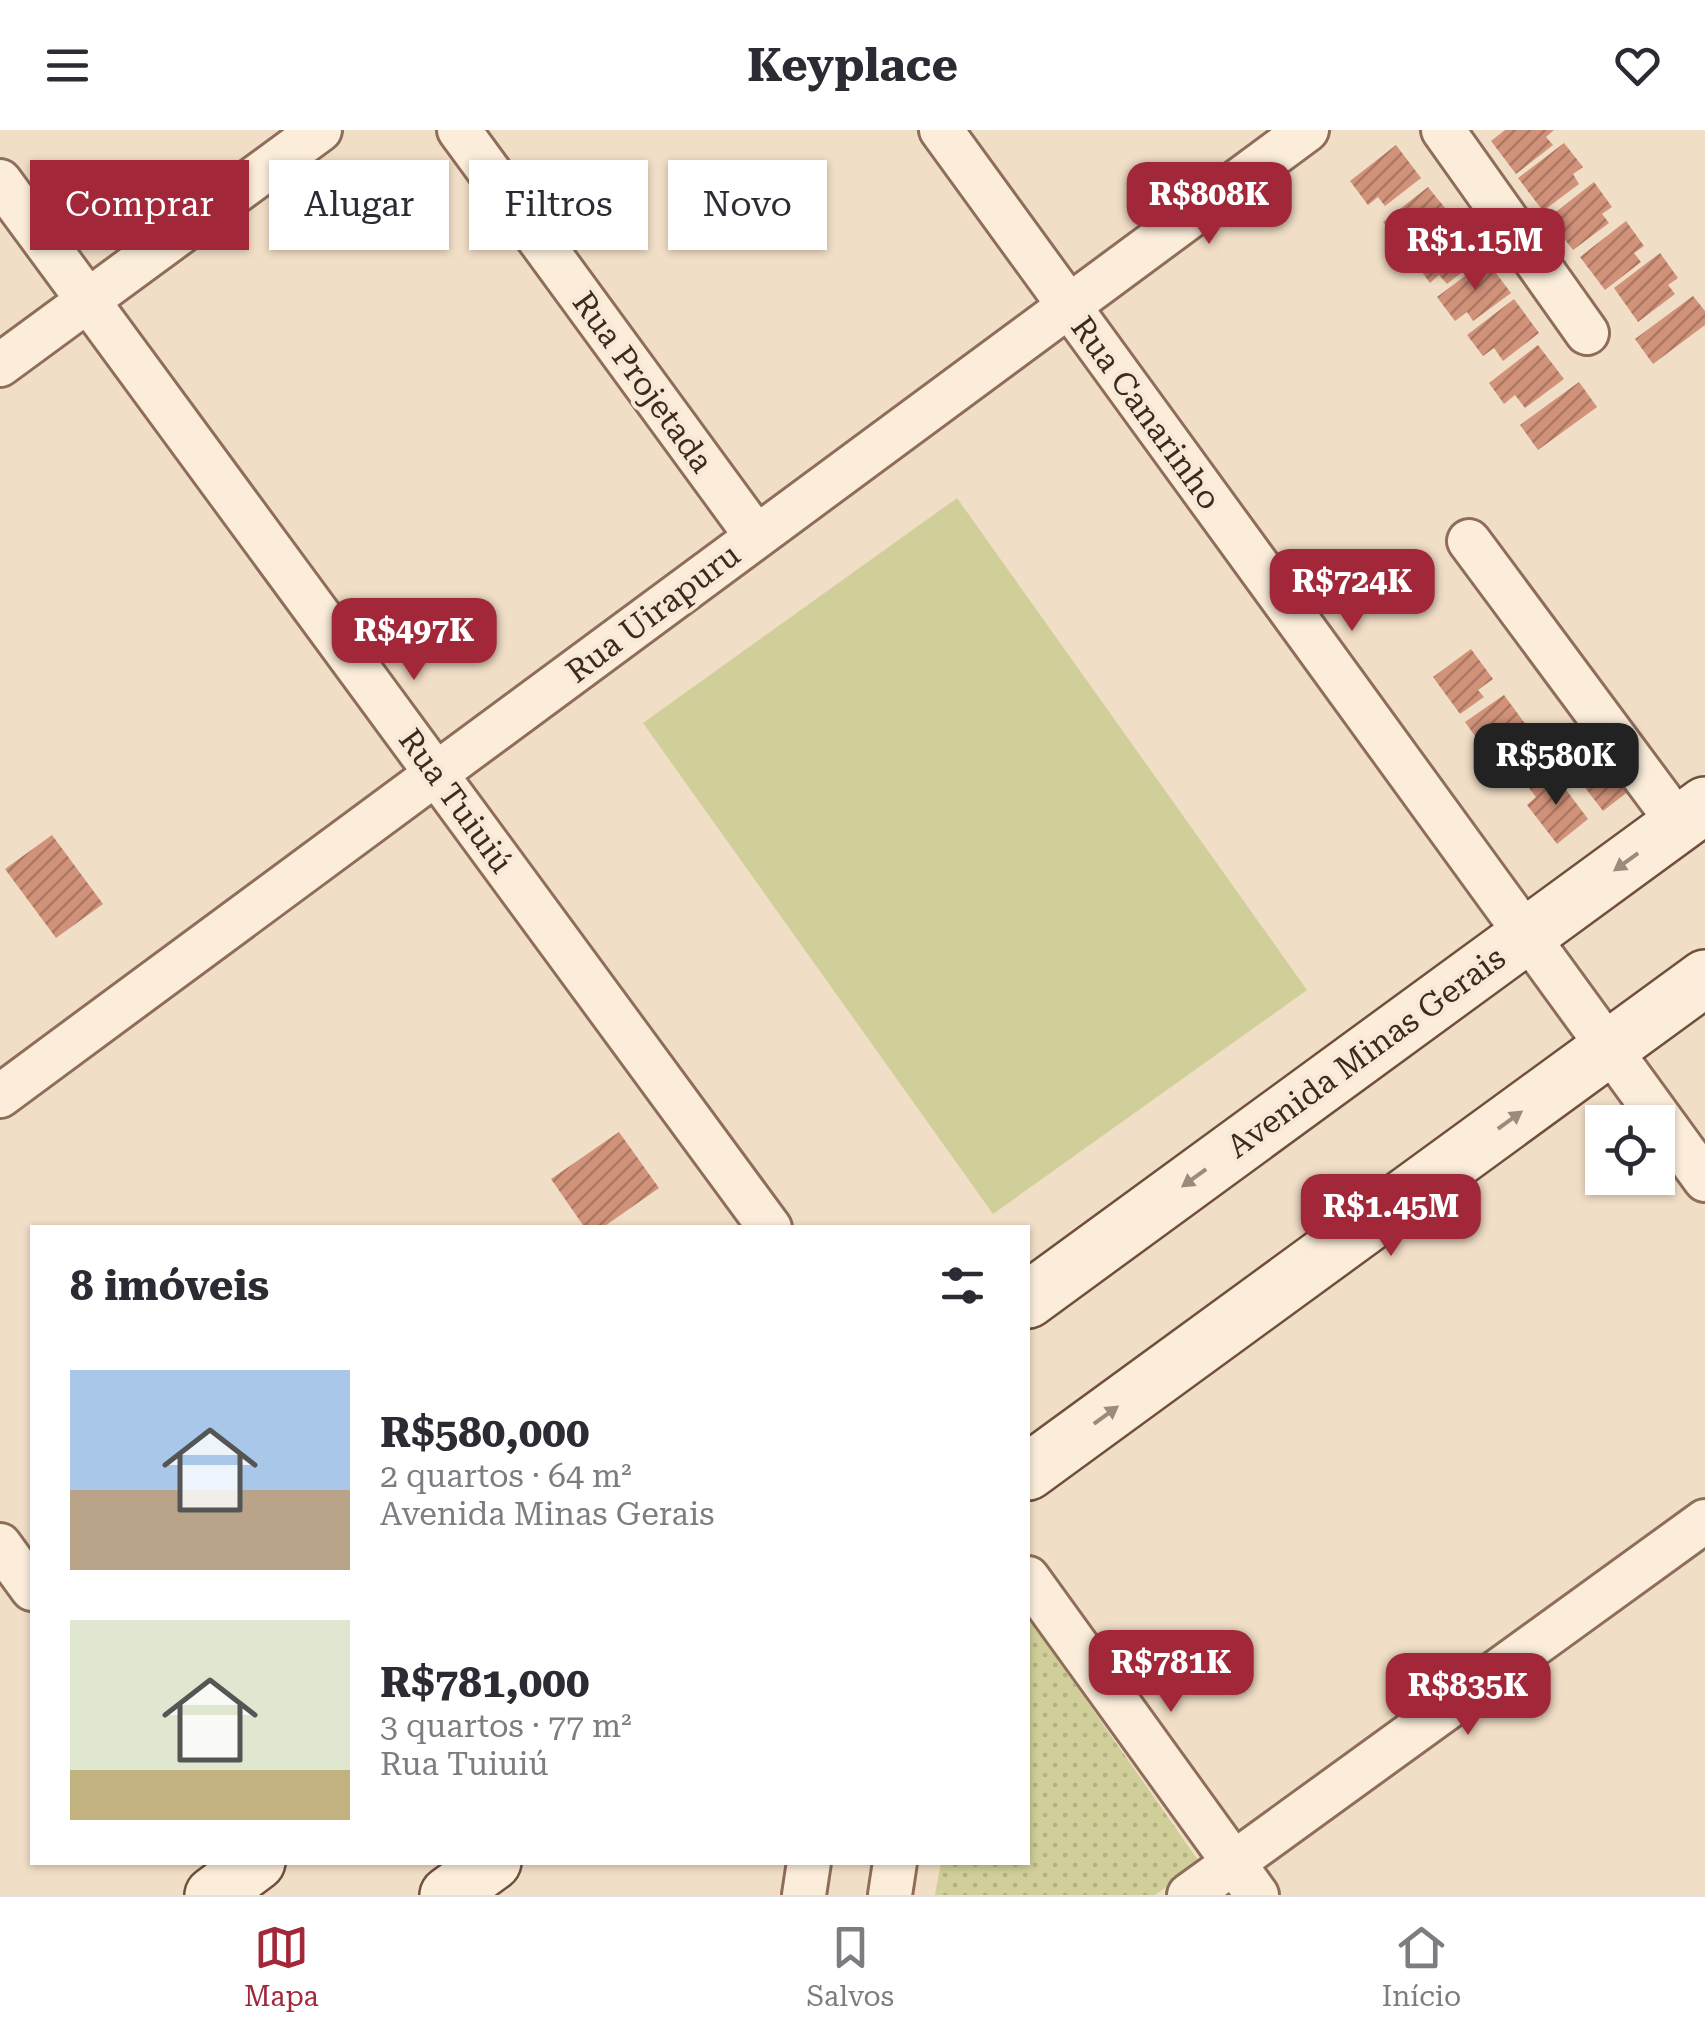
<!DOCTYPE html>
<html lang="pt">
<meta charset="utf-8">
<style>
:root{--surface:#fff;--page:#f2f2f3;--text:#2b2b33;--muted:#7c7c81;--line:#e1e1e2;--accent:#a12739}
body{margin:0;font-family:"Roboto Serif",serif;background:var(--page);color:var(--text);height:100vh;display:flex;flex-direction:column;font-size:38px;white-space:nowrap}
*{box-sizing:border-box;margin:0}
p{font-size:32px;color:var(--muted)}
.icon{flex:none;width:55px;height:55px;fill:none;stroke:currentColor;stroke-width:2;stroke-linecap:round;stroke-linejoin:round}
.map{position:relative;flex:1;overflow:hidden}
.drawer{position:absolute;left:30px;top:1095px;width:1000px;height:640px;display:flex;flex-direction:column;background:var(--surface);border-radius:0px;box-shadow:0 2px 8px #0004}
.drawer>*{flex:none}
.top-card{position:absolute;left:30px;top:30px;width:1000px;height:90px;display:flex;gap:20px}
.tools{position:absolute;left:1585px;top:975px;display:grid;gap:20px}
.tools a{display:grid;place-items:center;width:90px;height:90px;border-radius:0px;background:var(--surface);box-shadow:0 2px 8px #0004;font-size:50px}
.price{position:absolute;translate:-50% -85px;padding:0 22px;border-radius:20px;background:var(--accent);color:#fff;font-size:32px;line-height:65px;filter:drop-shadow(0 2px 5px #0008)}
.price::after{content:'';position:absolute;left:50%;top:60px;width:30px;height:22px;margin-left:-15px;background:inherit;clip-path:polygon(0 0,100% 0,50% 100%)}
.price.active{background:#222;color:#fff}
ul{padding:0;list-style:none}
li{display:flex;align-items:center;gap:30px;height:250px;padding:0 40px}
li span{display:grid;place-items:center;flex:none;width:280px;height:200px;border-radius:0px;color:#555}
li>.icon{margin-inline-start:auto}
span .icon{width:120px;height:120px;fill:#fffc;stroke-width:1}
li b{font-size:42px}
h2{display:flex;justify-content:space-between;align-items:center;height:120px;padding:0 40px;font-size:42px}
.tag{padding:0 35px;border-radius:0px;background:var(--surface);box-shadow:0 2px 8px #0004;font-size:35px;line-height:90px}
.tag.active{background:var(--accent);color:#fff}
header{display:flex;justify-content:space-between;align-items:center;height:130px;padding:0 40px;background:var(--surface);font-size:45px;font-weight:700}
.menu{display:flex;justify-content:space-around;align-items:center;height:140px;border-top:2px solid var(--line);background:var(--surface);font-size:28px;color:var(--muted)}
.menu a{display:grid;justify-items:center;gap:5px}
.menu .active{color:var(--accent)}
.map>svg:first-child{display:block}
</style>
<header><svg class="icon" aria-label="menu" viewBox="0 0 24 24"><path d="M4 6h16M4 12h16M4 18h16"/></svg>Keyplace<svg class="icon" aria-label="heart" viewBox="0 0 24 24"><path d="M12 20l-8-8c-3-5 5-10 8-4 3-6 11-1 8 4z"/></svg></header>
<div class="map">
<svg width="1705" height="1765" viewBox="0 0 1705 1765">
<defs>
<pattern id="grass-dots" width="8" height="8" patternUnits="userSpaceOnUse" patternTransform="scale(2.5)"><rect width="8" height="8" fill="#d0cf99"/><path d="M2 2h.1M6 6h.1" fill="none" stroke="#b4b283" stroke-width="1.8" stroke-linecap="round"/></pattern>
<pattern id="building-hatch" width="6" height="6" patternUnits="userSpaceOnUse" patternTransform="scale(2.5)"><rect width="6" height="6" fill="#d1927a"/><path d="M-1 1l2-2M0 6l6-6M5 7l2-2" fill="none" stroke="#ab7763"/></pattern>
</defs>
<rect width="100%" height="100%" fill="#f1dec6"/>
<path fill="url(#grass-dots)" d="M1028 1487 1200 1733 1155 1765H935L941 1733 1028 1732Z"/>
<path fill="#d0cf99" d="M957 368 1307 860 993 1084 643 593Z"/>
<path fill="url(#building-hatch)" d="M1505 0H1554L1546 7 1553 15 1516 44 1491 11Z
M1564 13 1583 37 1573 44 1579 54 1543 81 1518 48Z
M1396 15 1421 48 1385 76 1378 67 1368 75 1350 51Z
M1594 52 1612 77 1602 84 1609 93 1573 120 1548 88Z
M1428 57 1454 89 1418 117 1410 108 1401 116 1383 92Z
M1626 91 1644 116 1634 123 1641 132 1605 160 1580 127Z
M1457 94 1482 126 1447 154 1439 145 1430 153 1412 129Z
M1660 123 1678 148 1668 155 1675 164 1638 192 1614 158Z
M1486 130 1511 163 1473 191 1467 182 1455 191 1437 167Z
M1693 166 1705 181V195L1653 234 1635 209Z
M1514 169 1539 203 1503 231 1494 218 1483 226 1467 205Z
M1538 215 1564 249 1525 278 1515 265 1504 274 1489 253Z
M1579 252 1597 277 1538 320 1520 295Z
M1471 519 1493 549 1478 560 1484 567 1460 584 1433 547Z
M1504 565 1526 595 1511 606 1516 613 1493 631 1465 592Z
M1597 609 1634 657 1603 681 1573 642 1582 635 1576 626Z
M1552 641 1588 689 1557 714 1527 675 1536 667 1529 658Z
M52 705 103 774 56 808 5 739Z
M619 1002 659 1058 602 1098H585L551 1049Z"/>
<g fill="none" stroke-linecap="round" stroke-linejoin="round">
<defs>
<path id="street" d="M459 0 756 406
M941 0 1705 1050
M1443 0 1587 203
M0 51 770 1098
M0 235 320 0
M1469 411 1679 694
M0 966 1307 0
M0 1415 32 1459
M1028 1448 1257 1765
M804 1765 809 1732
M890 1765 895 1732
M1189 1765 1705 1391"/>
<path id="secondary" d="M1028 1170 1705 675
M1028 1342 1705 848
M213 1765 257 1732
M448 1765 493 1732"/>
</defs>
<use href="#street" stroke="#8e6e5a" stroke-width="48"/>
<use href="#secondary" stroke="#70503d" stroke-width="60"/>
<use href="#street" stroke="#fbedda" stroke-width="42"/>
<use href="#secondary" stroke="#fbedda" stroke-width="55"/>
</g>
<defs><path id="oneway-solid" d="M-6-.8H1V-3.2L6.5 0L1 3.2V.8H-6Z" transform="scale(2.5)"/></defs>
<g fill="#9c8b7c">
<use href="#oneway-solid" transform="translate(1626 732) rotate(144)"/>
<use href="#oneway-solid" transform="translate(1510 990) rotate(-36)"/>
<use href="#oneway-solid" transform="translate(1194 1048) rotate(144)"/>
<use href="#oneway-solid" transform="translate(1106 1285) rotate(-36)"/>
</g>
<g text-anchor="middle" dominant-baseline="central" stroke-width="8" stroke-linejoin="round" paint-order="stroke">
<g font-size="32" fill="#3d291f" stroke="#f8e9d6">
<text transform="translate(643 252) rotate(54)">Rua Projetada</text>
<text transform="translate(1146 283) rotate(54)">Rua Canarinho</text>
<text transform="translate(653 483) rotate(-37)">Rua Uirapuru</text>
<text transform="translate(456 671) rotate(54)">Rua Tuiuiú</text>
<text transform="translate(1366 922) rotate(-36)">Avenida Minas Gerais</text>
</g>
</g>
</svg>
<div class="tools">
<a><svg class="icon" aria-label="locate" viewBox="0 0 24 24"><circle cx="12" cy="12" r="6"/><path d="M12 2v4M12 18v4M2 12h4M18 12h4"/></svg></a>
</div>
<b class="price" style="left:1209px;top:117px">R$808K</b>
<b class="price" style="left:1475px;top:163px">R$1.15M</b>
<b class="price" style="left:1352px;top:504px">R$724K</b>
<b class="price" style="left:414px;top:553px">R$497K</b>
<b class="price active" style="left:1556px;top:678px">R$580K</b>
<b class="price" style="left:1391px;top:1129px">R$1.45M</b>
<b class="price" style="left:1171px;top:1585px">R$781K</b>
<b class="price" style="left:1468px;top:1608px">R$835K</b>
<div class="top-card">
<a class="tag active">Comprar</a>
<a class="tag">Alugar</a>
<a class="tag">Filtros</a>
<a class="tag">Novo</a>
</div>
<section class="drawer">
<h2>8 imóveis<svg class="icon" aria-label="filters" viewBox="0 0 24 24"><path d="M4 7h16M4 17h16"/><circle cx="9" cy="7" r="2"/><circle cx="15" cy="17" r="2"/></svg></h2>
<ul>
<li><span style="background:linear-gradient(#a9c7e8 60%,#b9a48a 0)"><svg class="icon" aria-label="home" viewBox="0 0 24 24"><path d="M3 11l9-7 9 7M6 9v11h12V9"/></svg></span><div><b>R$580,000</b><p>2 quartos · 64 m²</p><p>Avenida Minas Gerais</p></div></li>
<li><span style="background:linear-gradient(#dfe7d0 75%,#c2b280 0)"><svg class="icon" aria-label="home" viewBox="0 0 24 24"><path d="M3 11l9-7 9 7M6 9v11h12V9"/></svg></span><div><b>R$781,000</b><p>3 quartos · 77 m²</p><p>Rua Tuiuiú</p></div></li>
</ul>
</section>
</div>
<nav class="menu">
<a class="active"><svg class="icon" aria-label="map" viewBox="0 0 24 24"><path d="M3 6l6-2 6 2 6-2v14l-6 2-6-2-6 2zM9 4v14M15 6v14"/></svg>Mapa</a>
<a><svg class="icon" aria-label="saved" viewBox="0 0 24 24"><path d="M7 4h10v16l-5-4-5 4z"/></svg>Salvos</a>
<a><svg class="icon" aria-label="home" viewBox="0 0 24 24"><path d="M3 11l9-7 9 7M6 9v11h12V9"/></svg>Início</a>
</nav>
